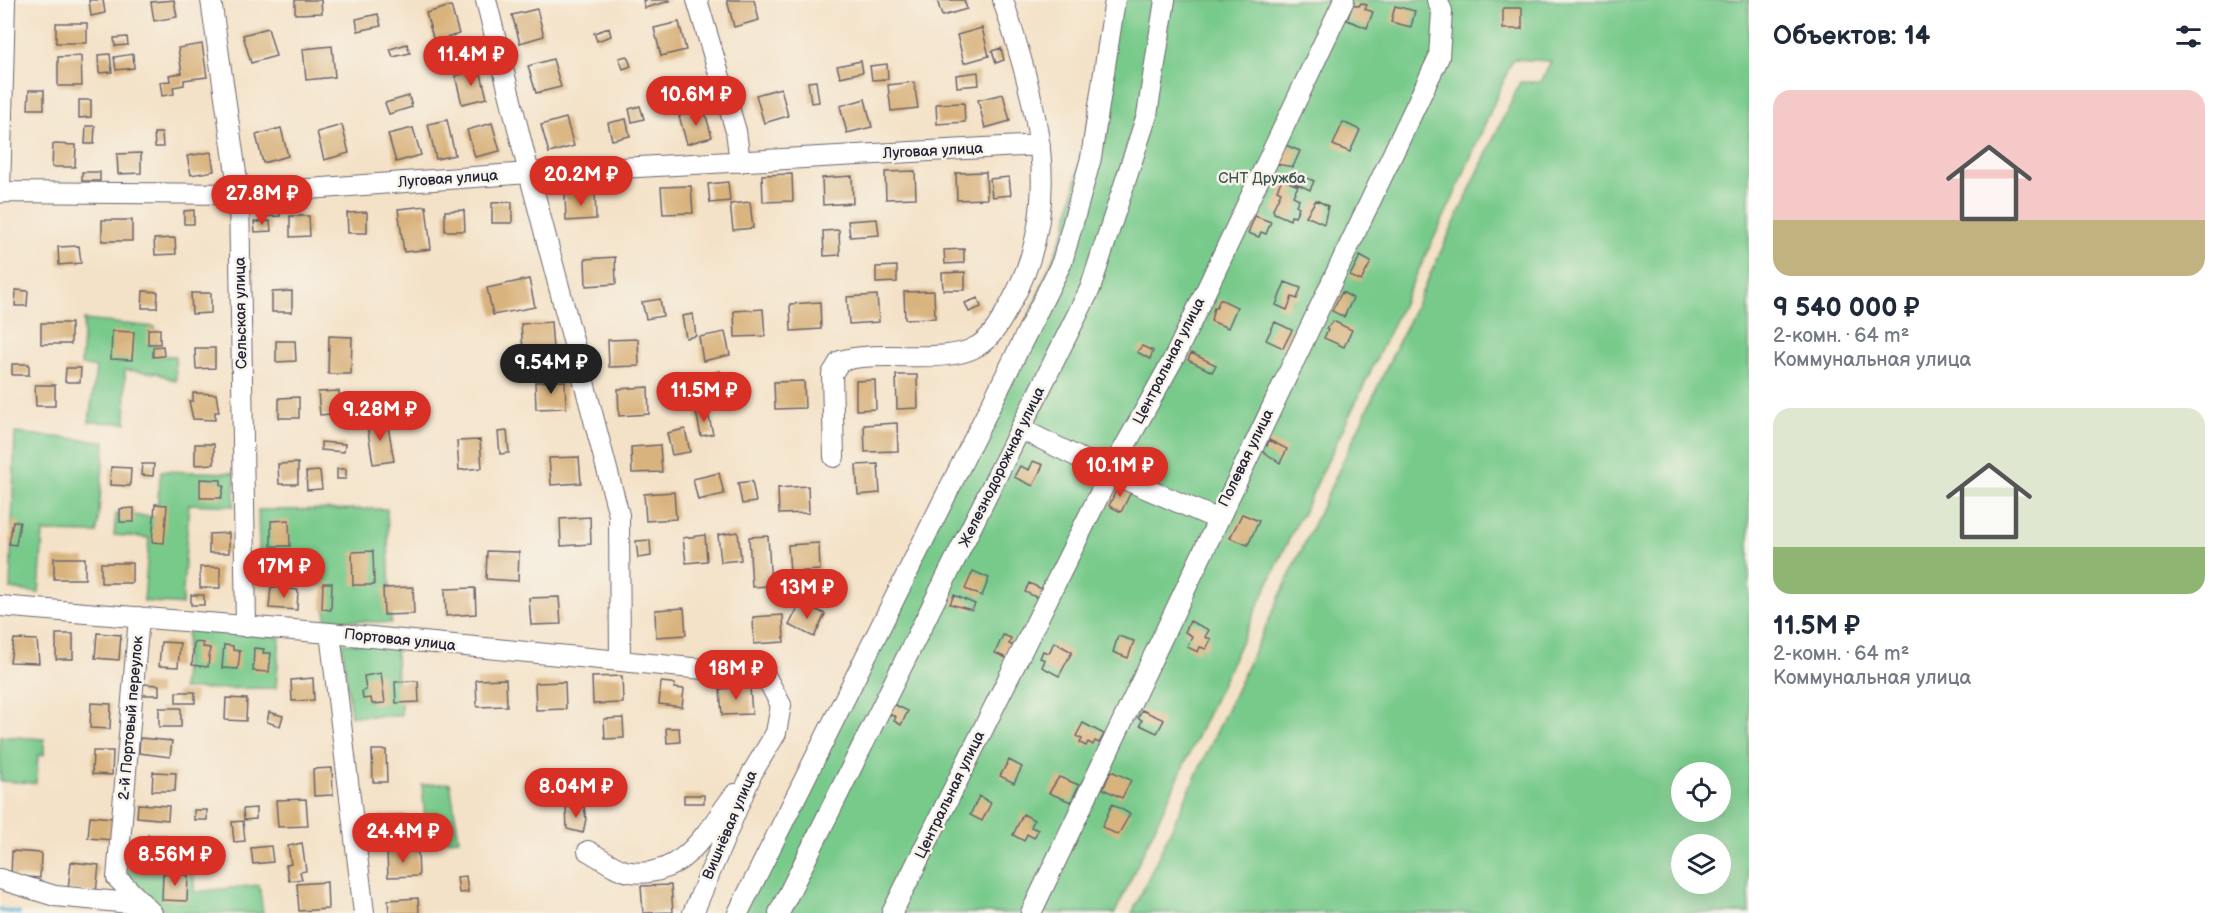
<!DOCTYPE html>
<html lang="ru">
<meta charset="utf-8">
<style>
:root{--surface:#fff;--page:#f6f6f7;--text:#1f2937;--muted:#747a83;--accent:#d93025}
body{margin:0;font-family:"Balsamiq Sans",sans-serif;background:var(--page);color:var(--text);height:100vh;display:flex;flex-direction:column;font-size:22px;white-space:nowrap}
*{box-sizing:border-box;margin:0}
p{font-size:20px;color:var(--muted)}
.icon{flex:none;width:33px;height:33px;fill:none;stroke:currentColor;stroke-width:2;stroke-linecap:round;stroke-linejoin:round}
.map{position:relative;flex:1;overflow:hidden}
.panel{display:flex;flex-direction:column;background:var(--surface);width:480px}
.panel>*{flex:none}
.fabs{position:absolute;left:1671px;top:762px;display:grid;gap:12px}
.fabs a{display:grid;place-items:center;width:60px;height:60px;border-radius:50%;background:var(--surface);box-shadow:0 6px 24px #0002;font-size:30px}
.price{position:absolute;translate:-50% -51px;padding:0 14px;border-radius:21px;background:var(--accent);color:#fff;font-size:20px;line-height:39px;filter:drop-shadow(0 2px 3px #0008)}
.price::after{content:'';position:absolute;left:50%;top:36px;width:18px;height:14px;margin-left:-9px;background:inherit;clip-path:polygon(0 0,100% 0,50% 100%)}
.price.active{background:#222;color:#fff}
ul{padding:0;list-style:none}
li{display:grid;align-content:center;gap:12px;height:318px;padding:0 24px}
li span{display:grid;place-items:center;height:186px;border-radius:18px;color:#555}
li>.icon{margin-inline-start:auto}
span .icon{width:108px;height:108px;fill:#fffc;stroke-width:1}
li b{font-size:26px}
h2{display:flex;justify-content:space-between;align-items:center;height:72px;padding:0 24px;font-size:26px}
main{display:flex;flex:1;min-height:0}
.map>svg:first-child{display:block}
</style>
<main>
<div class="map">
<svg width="1749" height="913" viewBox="0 0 1749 913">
<rect width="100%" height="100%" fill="#f7f3e8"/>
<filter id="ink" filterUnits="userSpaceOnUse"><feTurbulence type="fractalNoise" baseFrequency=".0167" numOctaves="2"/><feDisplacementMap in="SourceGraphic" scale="12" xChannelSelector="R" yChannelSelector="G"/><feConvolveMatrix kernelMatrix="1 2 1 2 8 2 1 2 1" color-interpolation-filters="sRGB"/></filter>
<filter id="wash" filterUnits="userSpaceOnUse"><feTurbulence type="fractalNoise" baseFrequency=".008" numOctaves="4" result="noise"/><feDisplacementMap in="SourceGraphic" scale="24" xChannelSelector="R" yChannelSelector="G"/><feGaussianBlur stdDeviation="1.35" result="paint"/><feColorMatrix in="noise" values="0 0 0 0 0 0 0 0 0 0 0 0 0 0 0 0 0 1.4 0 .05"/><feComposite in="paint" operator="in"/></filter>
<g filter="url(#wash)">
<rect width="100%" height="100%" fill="#f4e2c8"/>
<path fill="#78ca8b" stroke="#4d7663" stroke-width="1.5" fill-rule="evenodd" d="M1115 0H1749V913H1132L1520 82H1541L1551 61 1513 59 1453 198 1302 515 1298 520 1115 913H742L1012 358 1066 227ZM1682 772H1720V812H1682ZM1682 844H1720V884H1682Z
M84 320 155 327 157 356H175L176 381 157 373 125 370 126 423 89 422 96 368 81 365Z
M15 433 105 442 97 533 43 532 39 593 10 589Z
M161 471 234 473V506L189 504 182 605 144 601 149 538 114 535 116 514 156 517Z
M387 509 391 623 326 619 324 585 260 582 258 510Z
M188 629 280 637 276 688 182 689Z
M342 643 396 646 397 702H401V716H351Z
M0 736 44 739V755H38L36 783 0 781Z
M450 783 459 839 427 842 422 785Z
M128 865 194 867V892L259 885 263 913H170L133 891 128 881Z"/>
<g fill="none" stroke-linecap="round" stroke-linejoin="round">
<path stroke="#5eb1d9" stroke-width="4" d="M0 910 19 913"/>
</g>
<g id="blocks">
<path fill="#d9b37e" d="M89 0H103L105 13 91 16Z
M174 0 177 17 154 21 151 2Z
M295 0H321L322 13 295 14Z
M643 0H670V1L645 8Z
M727 0H754L759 20 734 27Z
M937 0H964L967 9 942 16Z
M1361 3 1367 5 1365 9 1373 12 1367 28 1347 20 1353 4 1359 6Z
M451 6 459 34 434 41 426 13Z
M1395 6 1415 11 1411 27 1391 22Z
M1503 8H1522V29H1503Z
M537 9 544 36 520 43 512 15Z
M378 14 381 26 358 31 356 19Z
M679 22 686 50 661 56 654 28Z
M56 23H87V43H56Z
M268 28 276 56 251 63 243 35Z
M609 28 611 36 597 41 594 33Z
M982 28 989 56 964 63 957 35Z
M127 37 128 45 115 46 114 38Z
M202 44 207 77 184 80V85L173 87 174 94 162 96 160 82 170 81 169 75 182 73 178 48Z
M407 44 410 53 393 57 390 49Z
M332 46 335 77 306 80 303 49Z
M1001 48 1004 60 996 63 992 51Z
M110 54 112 72 99 73 98 55Z
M133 54 134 68 116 70 114 57Z
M81 56 82 86H58V57Z
M627 56 631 66 623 69 619 58Z
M553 59 561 87 536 93 528 66Z
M861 61 863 72 840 77 837 66Z
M887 64 888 79 872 80 870 66Z
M480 70 487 98 462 104 455 76Z
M978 72 979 85 957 87 956 75Z
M816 81 819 102 811 103 808 82Z
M914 82 918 108 891 111 888 85Z
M781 88 788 116 764 123 756 95Z
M29 90H44V109H28Z
M1003 94 1010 121 985 128 978 100Z
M409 96 412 107 389 114 385 103Z
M865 99 872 127 847 133 840 106Z
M79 100H91V117L79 118Z
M964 103 965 122 937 124 936 104Z
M640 106 644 119 632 122 629 109Z
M704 109 712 137 687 144 679 116Z
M566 118 574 146 549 153 541 125Z
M626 119 630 136 612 140 608 123Z
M447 120 455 155 436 159 428 124Z
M1343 122 1360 130 1350 152 1333 145Z
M492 123 500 151 475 157 467 130Z
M342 125 349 153 324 160 317 132Z
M86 126H95L94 144H85Z
M281 128 288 156 263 163 256 135Z
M413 128 421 155 396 162 388 134Z
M154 133H162L163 147H155Z
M53 144 76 145 75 167H52Z
M1283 144 1300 151 1293 167 1276 164Z
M211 152 214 171 191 175 187 156Z
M141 153V173L118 174 117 154Z
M915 171 916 198 886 199 885 172Z
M82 172H100V181H82Z
M986 172 987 199 957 200 956 173Z
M1296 173 1314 181 1310 190 1293 182Z
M792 174 793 201 763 202 762 175Z
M852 176 853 203 823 205 822 178Z
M1009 177 1011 195 992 197 990 179Z
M1282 179 1298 186 1293 196 1299 199 1296 205 1299 207 1295 217 1291 216 1290 220 1274 213 1273 209 1281 192 1277 190Z
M728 182 730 201 710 203 708 184Z
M691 186 693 213 663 214 661 187Z
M595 192 596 219 566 221 565 194Z
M1316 200 1328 206 1324 224 1306 216Z
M280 201V216L260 217V202Z
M512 202V223H492V203Z
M750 202 753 228 733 230 730 204Z
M426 206 431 249 404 252 398 209Z
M194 210V224H184V211Z
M464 210 465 231H445V211Z
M367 212V233H348L347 213Z
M290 216H309L310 236 290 237Z
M1255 216 1271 222 1266 234 1261 232 1259 237 1248 233Z
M877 219 879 235 850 237 848 221Z
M102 220H132V241H102Z
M270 221 271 231 255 232 254 222Z
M839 230 840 255 824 256 823 231Z
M175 238 176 254 155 255 154 239Z
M79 246 81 263 59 265 58 247Z
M964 249V263L945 264 944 250Z
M1360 256 1371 262 1361 281 1350 276Z
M615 257 616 284 586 286 585 259Z
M897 266V282L876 283V267Z
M965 272V290H943L942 273Z
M529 279 535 307 493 315 487 288Z
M1285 282 1301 288 1297 299 1292 297 1287 310 1276 305Z
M16 290 28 291 27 306H15Z
M143 291 158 292 157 308H142Z
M292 291V312H272V292Z
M934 291 935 318 905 319 904 292Z
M1342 292 1353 298 1344 317 1332 311Z
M191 293H211V313L192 314Z
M877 295 879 322 849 324 847 297Z
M978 298 981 307 969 312 965 303Z
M660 299 663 316 646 319 642 302Z
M1220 299 1237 307 1228 328 1211 321 1214 307 1216 308Z
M820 302 821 329 791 331 790 304Z
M763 309 765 336 735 337 734 311Z
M693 314 696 336 686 338 682 316Z
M1333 321 1352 330 1344 347 1324 338 1328 330 1326 329Z
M551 322 553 349 523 351 521 324Z
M1275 322 1292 330 1283 348 1266 340Z
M41 323H71V344H41Z
M148 329H160V344H148Z
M112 331 134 332 132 360 111 359Z
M725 332 730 355 703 361 699 337Z
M329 336 352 337 351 374H328Z
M638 339 639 366 609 367 608 340Z
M276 341H295L296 361 276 362Z
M163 346 164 356 153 357V347Z
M1142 346 1153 351 1150 359 1137 352Z
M195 348H215V368L196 369Z
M1191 353 1216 365 1212 372 1188 360Z
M12 364H29V375H12Z
M66 368H81L80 382H65Z
M720 371 724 388 711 390 708 374Z
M896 375H917L918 408 897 409Z
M875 380 876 409 856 410V381Z
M565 381 566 408 536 409 535 382Z
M804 381 805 408 775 409 774 382Z
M35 385H55V406H36Z
M648 387 649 414 619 416 618 389Z
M678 388 681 402 672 404 669 390Z
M339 391 341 413 320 415 318 392Z
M193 393 216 394 219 412H215V420L193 419 189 401H193Z
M299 397V418H279V398Z
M707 409 713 434 701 436 696 412Z
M387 420 394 461 373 464 367 424Z
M897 423 898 451 865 452 864 425Z
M685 429 690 452 672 455 667 433Z
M507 431 509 453 500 454 498 432Z
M480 440 482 468 459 470 457 441Z
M1269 440 1287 449 1280 463 1260 449 1263 444 1267 446Z
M321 442 345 444 344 452 321 450Z
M195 444H214V464L195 465Z
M660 445 662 472 632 473 631 447Z
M579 457 581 483 551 485 549 458Z
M1033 461 1043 465 1033 486 1014 477 1020 466 1029 470Z
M298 463V484H279L278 464Z
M142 464H154L153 476 141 475Z
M878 464 880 493 858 495 856 465Z
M111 467 131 468 130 486 110 485Z
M337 469H346V479H337Z
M320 471 322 489 307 490 306 472Z
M719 473 724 494 698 500 693 479Z
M200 479 221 480V486H224L221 498H200Z
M752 481 756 502 742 504 738 483Z
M1119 484 1132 490 1121 512 1109 506Z
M808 486 809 513 779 514 778 488Z
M674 492 676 519 646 521 644 494Z
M155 504 167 505 164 543 152 542Z
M134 508V522H120V509Z
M1242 514 1259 521 1248 545 1230 538Z
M590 517 591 544 561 546 560 519Z
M289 520 290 546H271V521Z
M13 521 20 522 16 545 9 544Z
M738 532 741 560 721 562 718 535Z
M229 533V553H209V534Z
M705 535 707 561 686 563 683 538Z
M768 536 771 586 752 587 749 537Z
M650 540 651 556 638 558 636 541Z
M819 543 820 570 790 572 788 545Z
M373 551 374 585H353L352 552Z
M487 551 519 552 518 581 486 579Z
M54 558H85V579H54Z
M101 563H132V583H101Z
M200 567H220V588H200Z
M973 571 989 578 982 596 965 589Z
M323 583H332L331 610 322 609Z
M1029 583 1044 590 1040 599 1025 592Z
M271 587 298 590 297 610 269 608Z
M413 587 414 614 384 615 383 588Z
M475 588 476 614 446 616 445 589Z
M191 595H204V605H191Z
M954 595 975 604 972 610 950 604Z
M559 597 561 624 531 625 529 598Z
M801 602 825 614 814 637 789 625Z
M684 608 686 635 656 637 655 610Z
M783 615 784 642 754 644 753 617Z
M1190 621 1209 630 1205 637 1211 639 1206 649 1200 647 1198 652 1187 647 1192 636 1185 632Z
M97 633 121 635 119 660 95 658Z
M56 634H73V659H56Z
M1003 635 1011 638 1009 644 1016 647 1011 660 995 653Z
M1118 636 1134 641 1128 658 1113 652Z
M14 639 37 640 39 663 10 662Z
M161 642 180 643 178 667 159 666Z
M194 642 203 643V647L210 648 208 667 192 665Z
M1054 642 1072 652 1059 676 1042 667 1045 660 1040 658 1043 651 1049 653Z
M224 645 233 646V650L240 651 238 669 222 668Z
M254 648 264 649 263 653H271L269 672 253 671Z
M381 673 385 703 372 704 371 698 363 699 362 691 366 690 364 676Z
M622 676 623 703 593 704 592 677Z
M313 678 314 700 292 701 291 680Z
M506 679 507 706 477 707 476 680Z
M418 681 419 702 396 703 395 682Z
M565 682 566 709 536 710 535 683Z
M661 682 671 683 675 684 674 688 684 689 682 707 659 704Z
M141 684 159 685V695H141Z
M750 687 752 714 722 715 720 689Z
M176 692H195V703H176Z
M226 698 247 699 246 721 225 720Z
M91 703 111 704 110 729 90 728Z
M891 703 908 711 901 725 894 721 896 717 886 713Z
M159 708H181V727H159Z
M1142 710 1164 720 1157 733 1140 725 1142 720 1138 718Z
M269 712 283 716 280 726 267 722Z
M623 718 624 738 605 739 604 719Z
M1083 723 1104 734 1099 743 1095 741 1093 745 1088 742 1086 746 1080 743 1082 739 1076 736Z
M666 728H679L680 742 667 743Z
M140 738 172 741 170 757 139 753Z
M372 750H386L387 782H373Z
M93 751H113L112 775 92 774Z
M1009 760 1022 767 1014 783 1000 776Z
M332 768 333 795 314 796 313 769Z
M1111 771 1131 780 1122 798 1103 789Z
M153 772 176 773 175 791H152Z
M1059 777 1079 785 1071 802 1049 793Z
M684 795H704V803H684Z
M979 796 991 803 982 821 970 815Z
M306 799 308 826 278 827 276 800Z
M138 804 169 806 168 820 137 817Z
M1112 804 1130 814 1118 835 1102 827Z
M566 807H584L586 819 583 833 567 829Z
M256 808V819L244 820 243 809Z
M194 810H207V820H194Z
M1023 814 1034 820 1031 827 1038 830 1034 838 1027 834 1024 841 1013 835Z
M409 815 410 842 380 843 379 816Z
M90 816 113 818 112 840 88 838Z
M243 821 245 841 234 842 232 822Z
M148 835H166V866H148Z
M302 843 306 871 300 872 302 879 289 881 286 865 291 864 288 846Z
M189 846 212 847 211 861 189 860Z
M271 846 273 862 253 864 251 848Z
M12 851 41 853 40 878 11 876Z
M418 852 419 876 388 877 387 853Z
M71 862 99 865 96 893 68 890Z
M163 874 188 875 187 901 162 900Z
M466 876 468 892 459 893 457 877Z
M327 882 328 909 299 911 297 884Z
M671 885 673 912 643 913 641 886Z
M418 898 419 913H389L388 900Z"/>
</g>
</g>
<g filter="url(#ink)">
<use href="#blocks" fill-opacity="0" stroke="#6c656c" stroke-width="1.5"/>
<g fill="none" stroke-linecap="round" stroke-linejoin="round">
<defs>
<path id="minor" d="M211 0 239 194 246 627
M486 0 529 173 619 515 620 661
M697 0 736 131 740 162
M0 192 239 194 529 173 1040 145
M0 193 5 0
M1021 429 1110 473 1217 519
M834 457 832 374 840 361C879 349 944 365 976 347 994 337 1002 319 1012 301 1067 199 1035 102 1003 0
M0 606 330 633 765 675 781 705 776 733 752 773 693 913
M139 617 117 878 152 913
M330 633 364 913
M588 851C600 857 616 870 630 872 684 879 706 831 735 794
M0 879 55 896 141 904
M738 913 1062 262 1091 158 1115 0
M779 913 1090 289 1147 115 1165 0
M892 913 1110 473 1175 356 1344 0
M1031 913 1439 57 1442 11 1437 0"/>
</defs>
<use href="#minor" stroke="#6c656c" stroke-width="22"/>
<use href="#minor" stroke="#fff" stroke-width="20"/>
</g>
</g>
<g text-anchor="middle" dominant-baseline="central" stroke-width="5" stroke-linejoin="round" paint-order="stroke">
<g font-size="15" fill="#22223b" stroke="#f7f3e8">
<text transform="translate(933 151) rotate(-3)">Луговая улица</text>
<text transform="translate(448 179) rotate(-4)">Луговая улица</text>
<text transform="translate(241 313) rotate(-91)">Сельская улица</text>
<text transform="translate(1169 361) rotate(-63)">Центральная улица</text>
<text transform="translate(1246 458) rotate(-64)">Полевая улица</text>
<text transform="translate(1002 467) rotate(-64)">Железнодорожная улица</text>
<text transform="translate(400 640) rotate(6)">Портовая улица</text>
<text transform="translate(131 718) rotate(-85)">2-й Портовый переулок</text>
<text transform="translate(950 795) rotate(-64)">Центральная улица</text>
<text transform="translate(730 825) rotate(-67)">Вишнёвая улица</text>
</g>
<g font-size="15" fill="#3c5453" stroke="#f7f3e8">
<text x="1262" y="178">СНТ Дружба</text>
</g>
</g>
</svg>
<div class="fabs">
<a><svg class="icon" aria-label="locate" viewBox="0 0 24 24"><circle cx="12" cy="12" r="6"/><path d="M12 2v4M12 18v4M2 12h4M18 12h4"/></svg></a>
<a><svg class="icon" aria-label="layers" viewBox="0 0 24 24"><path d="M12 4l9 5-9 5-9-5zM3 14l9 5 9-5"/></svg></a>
</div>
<b class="price" style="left:471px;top:87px">11.4M ₽</b>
<b class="price" style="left:696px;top:127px">10.6M ₽</b>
<b class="price" style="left:581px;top:207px">20.2M ₽</b>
<b class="price" style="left:262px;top:226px">27.8M ₽</b>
<b class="price active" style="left:551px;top:395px">9.54M ₽</b>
<b class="price" style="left:704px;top:423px">11.5M ₽</b>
<b class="price" style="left:380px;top:442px">9.28M ₽</b>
<b class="price" style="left:1120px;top:498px">10.1M ₽</b>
<b class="price" style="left:284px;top:599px">17M ₽</b>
<b class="price" style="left:807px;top:620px">13M ₽</b>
<b class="price" style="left:736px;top:701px">18M ₽</b>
<b class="price" style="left:576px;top:819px">8.04M ₽</b>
<b class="price" style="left:403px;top:864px">24.4M ₽</b>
<b class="price" style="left:175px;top:887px">8.56M ₽</b>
</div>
<section class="panel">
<h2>Объектов: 14<svg class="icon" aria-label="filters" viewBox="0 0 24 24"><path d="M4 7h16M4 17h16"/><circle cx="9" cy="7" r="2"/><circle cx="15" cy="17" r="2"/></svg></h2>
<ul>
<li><span style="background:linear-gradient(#f6c9c9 70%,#c2b280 0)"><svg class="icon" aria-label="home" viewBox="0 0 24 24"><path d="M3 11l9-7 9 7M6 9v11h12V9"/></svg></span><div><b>9 540 000 ₽</b><p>2-комн. · 64 m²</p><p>Коммунальная улица</p></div></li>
<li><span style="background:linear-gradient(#dfe7d0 75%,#8fb573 0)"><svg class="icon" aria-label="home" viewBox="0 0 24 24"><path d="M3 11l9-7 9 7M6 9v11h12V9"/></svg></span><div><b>11.5M ₽</b><p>2-комн. · 64 m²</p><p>Коммунальная улица</p></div></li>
</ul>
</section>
</main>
